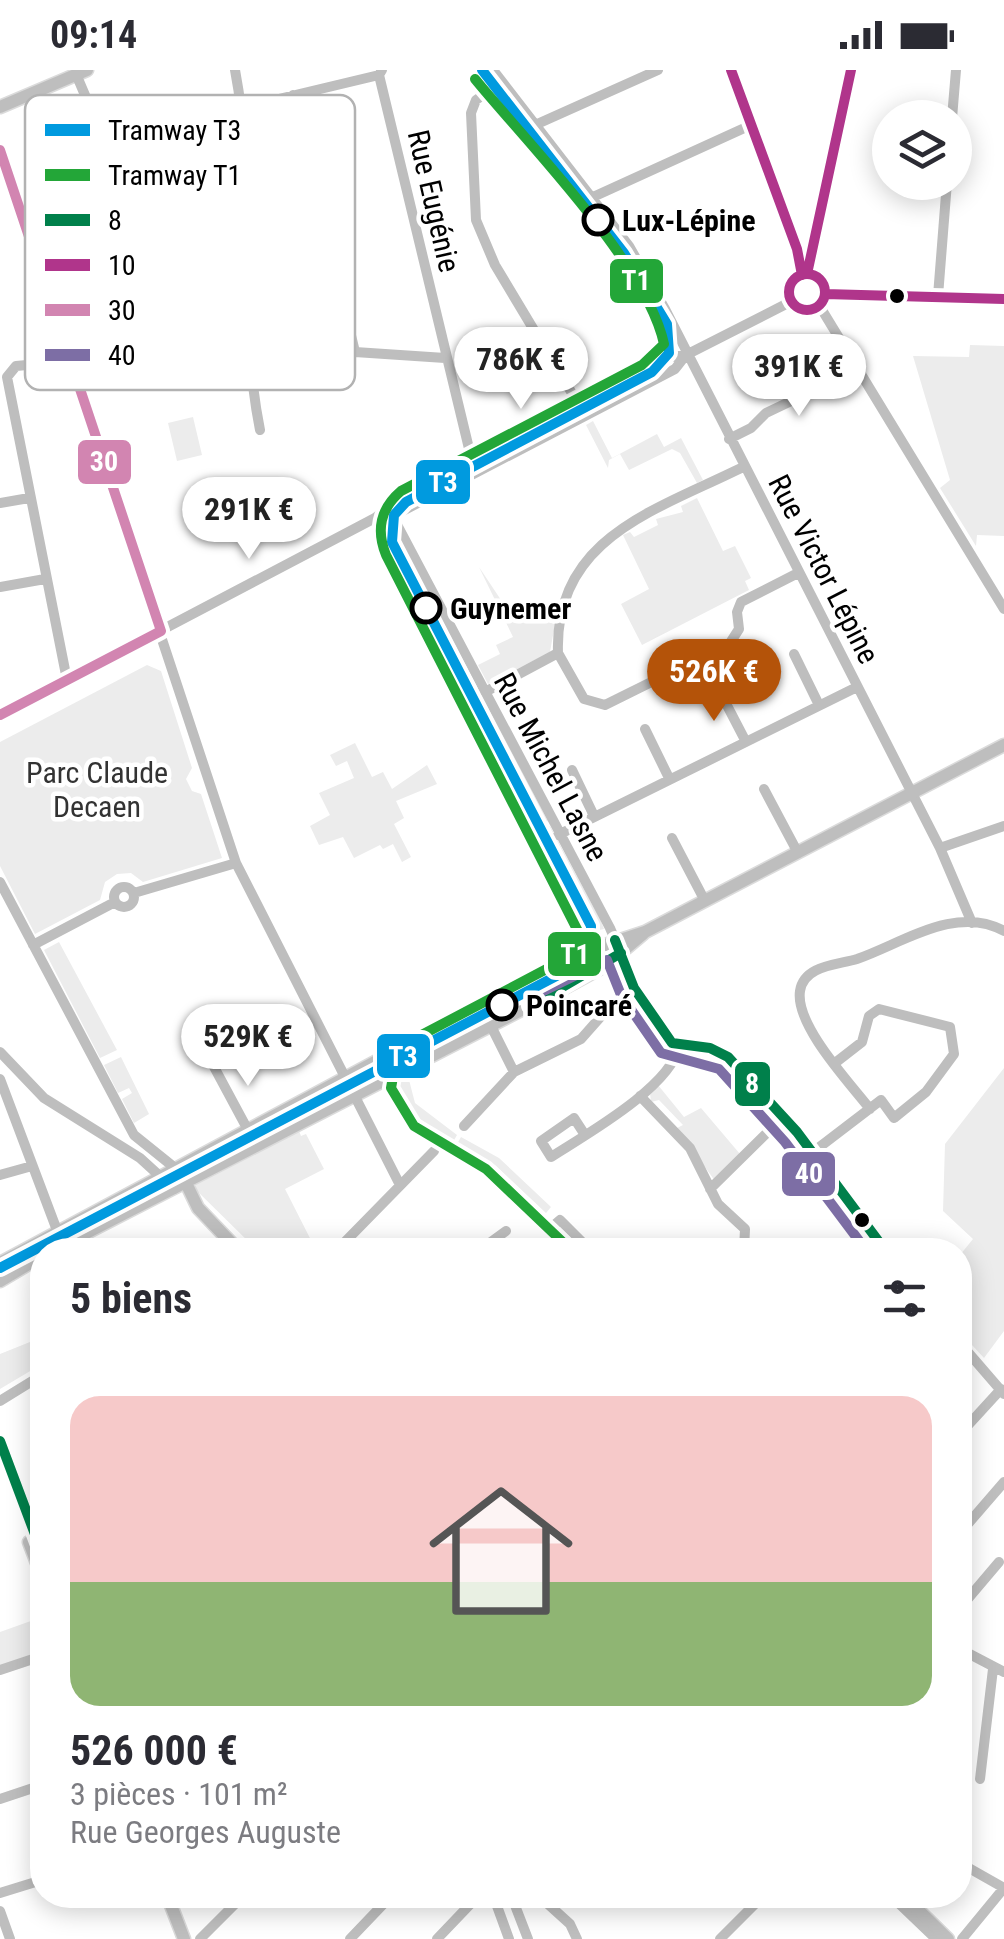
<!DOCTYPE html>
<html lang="fr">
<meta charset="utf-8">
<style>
:root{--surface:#fff;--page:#f7f7f7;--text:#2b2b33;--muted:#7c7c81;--line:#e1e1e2;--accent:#b45309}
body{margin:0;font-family:"Roboto Condensed",sans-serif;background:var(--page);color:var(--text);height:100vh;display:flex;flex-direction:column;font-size:38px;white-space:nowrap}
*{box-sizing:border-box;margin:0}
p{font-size:32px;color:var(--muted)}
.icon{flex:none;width:55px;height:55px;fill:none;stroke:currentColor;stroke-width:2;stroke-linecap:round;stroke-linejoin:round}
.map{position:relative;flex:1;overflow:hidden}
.panel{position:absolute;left:30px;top:1168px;width:942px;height:670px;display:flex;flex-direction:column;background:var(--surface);border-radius:40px;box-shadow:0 5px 25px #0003}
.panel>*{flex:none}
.tools{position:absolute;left:872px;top:30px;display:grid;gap:20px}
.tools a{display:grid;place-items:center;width:100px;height:100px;border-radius:50%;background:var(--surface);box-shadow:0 5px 25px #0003;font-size:50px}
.price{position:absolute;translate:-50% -85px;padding:0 22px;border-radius:35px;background:#fff;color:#222;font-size:32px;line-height:65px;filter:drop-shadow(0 2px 5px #0008)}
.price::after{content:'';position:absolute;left:50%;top:60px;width:30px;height:22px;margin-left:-15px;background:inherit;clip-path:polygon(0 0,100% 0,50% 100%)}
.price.selected{background:var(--accent);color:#fff}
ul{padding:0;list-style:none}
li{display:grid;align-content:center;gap:20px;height:530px;padding:0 40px}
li+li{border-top:2px solid var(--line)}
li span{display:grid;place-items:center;height:310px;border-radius:30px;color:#555}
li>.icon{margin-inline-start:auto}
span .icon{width:180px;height:180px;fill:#fffc;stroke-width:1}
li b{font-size:42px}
h2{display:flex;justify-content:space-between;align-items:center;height:120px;padding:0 40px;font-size:42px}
.status{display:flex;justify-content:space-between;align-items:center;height:70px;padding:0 50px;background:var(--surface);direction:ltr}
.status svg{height:28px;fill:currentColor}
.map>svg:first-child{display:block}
</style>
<div class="status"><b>09:14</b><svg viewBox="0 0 49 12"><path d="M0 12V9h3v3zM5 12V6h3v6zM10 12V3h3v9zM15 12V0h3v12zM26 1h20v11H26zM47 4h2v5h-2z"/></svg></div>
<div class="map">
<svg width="1004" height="1869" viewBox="0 0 1004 1869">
<rect width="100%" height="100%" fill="#fff"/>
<path fill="#ececec" d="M970 275 1004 276V466L977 465 976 476 940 418 950 410 913 286 969 287Z
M646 302 648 310 405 438 397 432Z
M193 347 202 385 177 391 168 353Z
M593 351 612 388 657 364 664 377 681 368 703 410 697 413 680 383 672 379 629 400 620 384 609 390 608 398 586 355Z
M697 428 723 481 735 476 751 508 745 511 749 520 642 575 621 534 649 519 623 465 630 462 634 467 658 455 656 449 683 442 681 436Z
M479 497 507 539 515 535 535 549 555 554 550 582 488 614 478 595 500 584 496 575 513 567Z
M147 595 161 601 192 698 186 709 192 721 201 724 222 788 143 812 131 803 117 804 105 812 100 830 35 864 0 796V672Z
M478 617 548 751 538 757 467 622Z
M355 673 372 707 383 702 392 719 427 695 437 714 396 731 404 748 394 754 411 787 402 792 393 774 383 779 380 775 354 788 343 767 319 775 310 756 330 745 319 723 354 708 347 691 336 696 330 685Z
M550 756 601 851 604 859 599 860 584 830 577 833 540 761Z
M59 872 117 980 100 988 44 880Z
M121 987 149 1044 134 1053 122 1029 132 1023 129 1018 118 1023 104 995Z
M1004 998V1261L984 1288 960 1262V1185L973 1169 943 1141 945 1074Z
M408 1006 415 1033 457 1065 453 1072 410 1042 397 1015V1010Z
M658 1015 684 1047 701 1038 740 1084 715 1111 677 1058 683 1055 659 1030 651 1032 650 1023Z
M328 1020 334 1031 195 1104 188 1093Z
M299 1061 301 1066 306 1064 324 1099 285 1119 316 1180H257L195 1119 196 1114Z
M461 1067 499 1088 551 1137 546 1143 495 1095 457 1074Z
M30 1272 34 1280 42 1276V1294L0 1319V1284Z
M42 1547V1582L0 1597V1562Z"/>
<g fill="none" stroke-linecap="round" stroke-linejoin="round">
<defs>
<path id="major" d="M0 37 87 0
M186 1113 198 1138 238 1180
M53 1180 568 916 605 896 643 864
M0 1193 487 932 593 879 645 862 1004 675
M0 1211 42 1186
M0 1371 42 1483
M29 1472 42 1506
M167 1825 184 1869
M903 1825 948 1869"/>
</defs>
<use href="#major" stroke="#dbdbdb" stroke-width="15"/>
<path stroke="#bebebe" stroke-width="10" d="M235 0C258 119 236 241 260 360
M382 0 379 5 472 391
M493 0 629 176 665 239 940 778 972 853
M731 0 797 179 802 205
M76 4 142 159 174 311 187 313 188 297 174 299
M502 12 476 30 471 43 476 150 495 195 579 335
M293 25 355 282
M952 48 956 0
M535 55 658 0
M0 80 236 793 400 1115
M113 92 232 30 266 32 379 5
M593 127 751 55
M807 204 851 0
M789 222a18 18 0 1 1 36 0a18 18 0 1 1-36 0Z
M825 224 1004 229
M938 226 947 112
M819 235 1004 539
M247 272 313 290 355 282 445 288
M729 369 751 358 766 343 856 300
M0 433 29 428
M391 447 675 299 686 285 792 231
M393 447 610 858C627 897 641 945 675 975L703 976 728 987 797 1062 885 1180
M0 517 45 509
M558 583C554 467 657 440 743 397
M794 584 819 635
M67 610 7 307 16 296 72 291
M719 620 745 670
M485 622 558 583 584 629 605 635 730 573 739 559 737 542 741 532 798 503
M0 645 375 448 399 428 671 287 686 285
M645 659 669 708
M572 700 594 746
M764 719 798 783
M558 765 857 617
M672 768 705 831
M940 778 1004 756
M0 812 134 1065 175 1098 186 1113
M114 827a10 10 0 1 1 20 0a10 10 0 1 1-20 0Z
M134 823 236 793
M33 875 115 832
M491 956 514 1002
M0 982 44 1028 140 1088 174 1119
M213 995 249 1062
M0 1009 58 1163
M640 1026 690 1078 718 1134 745 1159 744 1180
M870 1039C849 1012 795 955 800 921 804 895 838 895 857 889 901 874 956 834 1004 861
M464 1056 514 1002 581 969 619 926 634 918
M585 1065 574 1048 541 1071 551 1087C585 1065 671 1017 679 976
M813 1082 881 1030 894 1048 926 1022 954 984 950 957 879 939 869 946 862 972 835 993
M0 1105 32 1096
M710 1119 782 1048
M553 1156 560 1150 590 1180
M337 1180 434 1081
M480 1180 506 1161
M960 1273 1004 1324
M0 1331 42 1305
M960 1364 1001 1319
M960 1463 1004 1412
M960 1538 999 1492
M960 1579 1004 1602
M0 1600 42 1586
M980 1709 993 1599
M0 1729 42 1715
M960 1793 1004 1818
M0 1823 42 1810
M493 1825 509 1869
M511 1825 528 1869
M538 1825 570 1854 577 1869
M890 1825 936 1869
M0 1841 10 1869
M200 1869 244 1825
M350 1869 392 1825
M437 1869 479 1825
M720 1869 764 1825
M962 1869 1004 1818"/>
<use href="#major" stroke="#bebebe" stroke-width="12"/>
<path stroke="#bebebe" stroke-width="2.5" d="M544 756 549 773"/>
<defs>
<path id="bus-1" d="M615 870 634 918 672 973 710 978 728 987 797 1062 885 1180
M530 936 621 883
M0 1371 42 1483"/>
<path id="bus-2" d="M731 0 797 179 802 205
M807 204 851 0
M789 222a18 18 0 1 1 36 0a18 18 0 1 1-36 0Z
M825 224 1004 229"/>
<path id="bus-3" d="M0 80 161 561
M0 645 161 561"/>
<path id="bus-4" d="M527 929 607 890 621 925 661 983 719 999 785 1072 866 1180"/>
</defs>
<use href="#bus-1" stroke="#fff" stroke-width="18"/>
<use href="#bus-2" stroke="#fff" stroke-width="18"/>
<use href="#bus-3" stroke="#fff" stroke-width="18"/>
<use href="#bus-4" stroke="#fff" stroke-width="18"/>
<use href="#bus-1" stroke="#00804b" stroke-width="10"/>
<use href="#bus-2" stroke="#b0358b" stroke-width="10"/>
<use href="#bus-3" stroke="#d285b1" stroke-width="10"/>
<use href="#bus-4" stroke="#7d6ea5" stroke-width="10"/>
<defs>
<path id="tram-1" d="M0 1198 583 892 591 883V856L392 472 394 445 406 432 652 302 669 283 667 254 624 183 482 0"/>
<path id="tram-2" d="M475 9C529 75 647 194 664 274L642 295 401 421C380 439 376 460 386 485L583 871 577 883 414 969 396 990 391 1018 414 1056 486 1099 571 1180"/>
</defs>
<use href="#tram-1" stroke="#fff" stroke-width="18"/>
<use href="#tram-2" stroke="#fff" stroke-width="18"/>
<use href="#tram-1" stroke="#009adf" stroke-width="10"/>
<use href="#tram-2" stroke="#23a638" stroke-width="10"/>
</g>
<g fill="#fff" stroke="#000" stroke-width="5">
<circle cx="598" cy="150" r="14"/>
<circle cx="426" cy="538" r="14"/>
<circle cx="502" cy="935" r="14"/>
</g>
<g fill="#000" stroke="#fff" stroke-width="4">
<circle cx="897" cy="226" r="9"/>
<circle cx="862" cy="1150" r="9"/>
</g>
<g text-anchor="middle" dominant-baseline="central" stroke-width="9" stroke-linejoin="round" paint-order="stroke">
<g font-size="30" fill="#000" stroke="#fff">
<text transform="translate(434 131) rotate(77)">Rue Eugénie</text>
<text transform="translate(824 499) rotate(63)">Rue Victor Lépine</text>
<text transform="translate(551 697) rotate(62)">Rue Michel Lasne</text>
</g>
<g font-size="30" font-weight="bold" fill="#000" stroke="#fff" text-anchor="start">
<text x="622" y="150">Lux-Lépine</text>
<text x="450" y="538">Guynemer</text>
<text x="526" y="935">Poincaré</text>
</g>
<g font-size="30" fill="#333" stroke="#fff">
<text x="97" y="702">Parc Claude<tspan x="97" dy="34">Decaen</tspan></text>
</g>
</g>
<rect x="25" y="25" width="330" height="295" rx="15" fill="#fff" stroke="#b2b2b2" stroke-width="2.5"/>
<rect x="45" y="54" width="45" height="12" fill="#009adf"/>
<rect x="45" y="99" width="45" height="12" fill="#23a638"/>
<rect x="45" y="144" width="45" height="12" fill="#00804b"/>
<rect x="45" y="189" width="45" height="12" fill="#b0358b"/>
<rect x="45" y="234" width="45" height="12" fill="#d285b1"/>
<rect x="45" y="279" width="45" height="12" fill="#7d6ea5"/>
<g font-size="28" fill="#000">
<text x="108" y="70">Tramway T3</text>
<text x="108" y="115">Tramway T1</text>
<text x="108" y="160">8</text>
<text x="108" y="205">10</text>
<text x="108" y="250">30</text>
<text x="108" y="295">40</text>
</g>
<g stroke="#fff" stroke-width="4">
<rect x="608" y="187" width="57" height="48" rx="10" fill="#23a638"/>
<rect x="76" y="368" width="57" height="48" rx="10" fill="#d285b1"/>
<rect x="414" y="388" width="58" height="48" rx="10" fill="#009adf"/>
<rect x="546" y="860" width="57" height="48" rx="10" fill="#23a638"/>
<rect x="375" y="962" width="57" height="48" rx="10" fill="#009adf"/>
<rect x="733" y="990" width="39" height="48" rx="10" fill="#00804b"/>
<rect x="780" y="1080" width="57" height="48" rx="10" fill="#7d6ea5"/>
</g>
<g font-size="28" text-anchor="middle" font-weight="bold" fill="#fff">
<text x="636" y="220">T1</text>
<text x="104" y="401">30</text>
<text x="443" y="422">T3</text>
<text x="575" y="894">T1</text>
<text x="403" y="996">T3</text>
<text x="752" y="1023">8</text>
<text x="809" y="1113">40</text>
</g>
</svg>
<div class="tools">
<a><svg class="icon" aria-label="layers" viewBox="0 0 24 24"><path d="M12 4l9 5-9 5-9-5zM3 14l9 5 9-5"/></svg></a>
</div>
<b class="price" style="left:521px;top:342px">786K €</b>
<b class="price" style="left:799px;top:349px">391K €</b>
<b class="price" style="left:249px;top:492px">291K €</b>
<b class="price selected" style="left:714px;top:654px">526K €</b>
<b class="price" style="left:248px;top:1019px">529K €</b>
<section class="panel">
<h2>5 biens<svg class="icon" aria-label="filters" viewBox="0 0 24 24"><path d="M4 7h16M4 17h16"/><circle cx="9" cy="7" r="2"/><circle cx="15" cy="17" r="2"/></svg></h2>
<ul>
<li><span style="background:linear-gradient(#f6c9c9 60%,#8fb573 0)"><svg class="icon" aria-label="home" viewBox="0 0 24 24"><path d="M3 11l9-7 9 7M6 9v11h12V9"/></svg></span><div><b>526 000 €</b><p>3 pièces · 101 m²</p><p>Rue Georges Auguste</p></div></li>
</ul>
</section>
</div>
